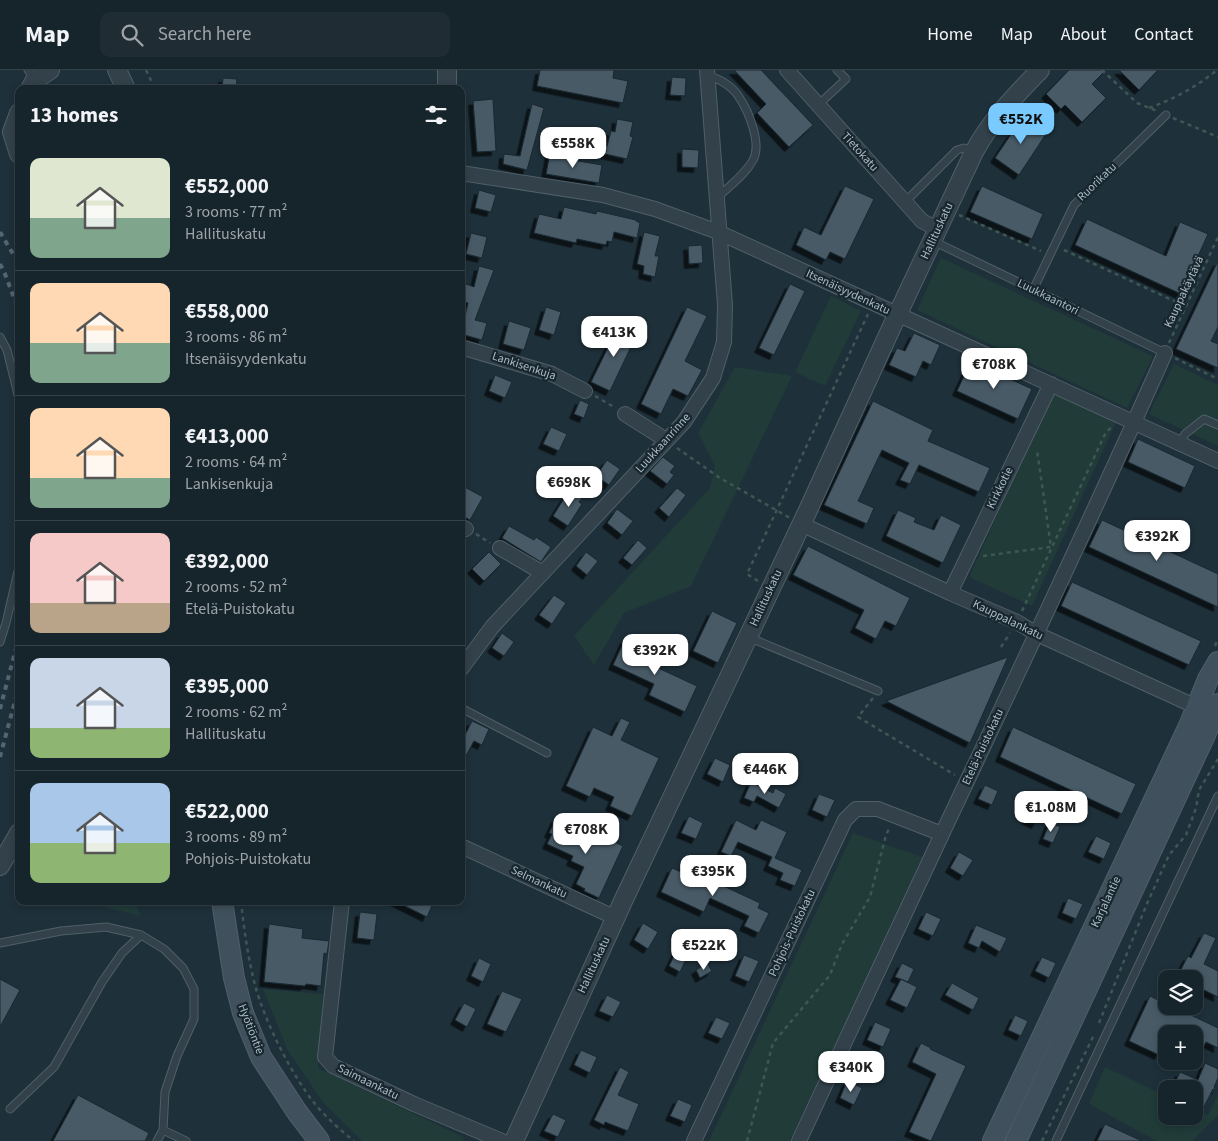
<!DOCTYPE html>
<meta charset="utf-8">
<style>
:root{--surface:#16242c;--page:#1f2c34;--text:#f1f3f6;--muted:#9ea4a9;--line:#354148;--accent:#79caff}
body{margin:0;font-family:"Source Sans 3",sans-serif;background:var(--page);color:var(--text);height:100vh;display:flex;flex-direction:column;font-size:19px;white-space:nowrap}
*{box-sizing:border-box;margin:0}
p{font-size:16px;color:var(--muted)}
.icon{flex:none;width:28px;height:28px;fill:none;stroke:currentColor;stroke-width:2;stroke-linecap:round;stroke-linejoin:round}
.map{position:relative;flex:1;overflow:hidden}
.drawer{position:absolute;left:15px;top:15px;width:450px;height:820px;display:flex;flex-direction:column;background:var(--surface);border-radius:10px;box-shadow:0 2px 8px #0003,0 0 0 1px var(--line)}
.drawer>*{flex:none}
.fabs{position:absolute;left:1158px;top:900px;display:grid;gap:10px}
.fabs a{display:grid;place-items:center;width:45px;height:45px;border-radius:10px;background:var(--surface);box-shadow:0 2px 8px #0003,0 0 0 1px var(--line);font-size:25px}
.price{position:absolute;translate:-50% -42px;padding:0 11px;border-radius:10px;background:#fff;color:#222;font-size:16px;line-height:32px;filter:drop-shadow(0 1px 2px #0008)}
.price::after{content:'';position:absolute;left:50%;top:30px;width:15px;height:11px;margin-left:-8px;background:inherit;clip-path:polygon(0 0,100% 0,50% 100%)}
.price.active{background:var(--accent);color:#111}
ul{padding:0;list-style:none}
li{display:flex;align-items:center;gap:15px;height:125px;padding:0 15px}
li+li{border-top:1px solid var(--line)}
li span{display:grid;place-items:center;flex:none;width:140px;height:100px;border-radius:10px;color:#555}
li>.icon{margin-inline-start:auto}
span .icon{width:60px;height:60px;fill:#fffc;stroke-width:1}
li b{font-size:21px}
h2{display:flex;justify-content:space-between;align-items:center;height:60px;padding:0 15px;font-size:21px}
header{display:flex;align-items:center;gap:30px;box-sizing:border-box;height:70px;padding:0 25px;background:var(--surface);border-bottom:1px solid var(--line)}
header strong{font-size:24px}
nav{display:flex;gap:28px;margin-inline-start:auto;font-size:18px}
.search{width:350px;height:45px;background:var(--page);display:flex;align-items:center;gap:12px;box-sizing:border-box;padding:0 18px;border-radius:10px;color:var(--muted);font-size:19px}
.map>svg:first-child{display:block}
</style>
<header>
<strong>Map</strong>
<div class="search"><svg class="icon" aria-label="search" viewBox="0 0 24 24"><circle cx="10" cy="10" r="6"/><path d="M15 15l6 6"/></svg>Search here</div>
<nav><a>Home</a><a>Map</a><a>About</a><a>Contact</a></nav>
</header>
<div class="map">
<svg width="1218" height="1071" viewBox="0 0 1218 1071">
<defs>
<filter id="shadow"><feDropShadow dx="-4.5" dy="4.5" stdDeviation="0" flood-color="#0009"/></filter>
</defs>
<rect width="100%" height="100%" fill="#1e303a"/>
<path fill="#203b38" d="M941 188 1153 286 1127 338 917 240Z
M831 226 861 241 825 316 795 302Z
M1174 294 1218 315V376L1149 344Z
M735 297 792 306 691 516 624 543 594 595 574 566 710 418 715 396 698 363Z
M1053 323 1116 352 1032 536 969 507Z
M853 763 922 787 790 1071H709Z
M40 831H136L140 846 85 832 39 835Z
M263 919 323 924 318 998 465 1068 463 1071H362L322 1031 287 979Z
M1105 997 1166 1026V1046H1194V1039L1208 1045 1218 1025V1045L1192 1071H1157L1089 1034Z"/>
<path fill="#465a66" stroke="#1a2830" filter="url(#shadow)" d="M540 0H614L613 8 628 11 623 33 537 16Z
M734 0H761L813 55 789 77 757 43 766 34Z
M1069 0H1106L1092 14 1106 28 1082 52 1065 35 1061 39 1046 24Z
M1119 0H1158L1139 20Z
M672 7 686 8 685 26 670 25Z
M223 8 237 9 236 19H222Z
M493 29 496 81 477 82 473 31Z
M532 34 544 38 527 100 503 94 504 84 520 86Z
M1024 45 1048 61 1019 105 995 88Z
M617 49 633 52 630 66 633 67 627 89 605 84 611 61 615 62Z
M682 79 699 80 698 98 682 97Z
M550 83 568 85 567 89 602 95 599 113 546 104Z
M845 116 874 129 845 189 830 182 826 190 796 175 804 157 821 165Z
M982 116 1043 144 1032 169 970 142Z
M479 120 496 125 491 142 475 138Z
M564 137 596 144 597 141 636 150V151L640 153 637 168 614 162 612 172 607 171 606 175 577 169 576 173 534 163 539 144 561 149Z
M1087 149 1166 186 1180 152 1208 164 1181 224 1075 175Z
M644 162 660 166 655 186H659L655 207 643 204 644 196 637 194Z
M471 163 487 167 482 188 466 184Z
M702 175 703 193 689 194 688 176Z
M1218 191V257L1211 271 1218 274V298L1176 279Z
M479 196 494 200 475 250 487 253 482 270 461 264 468 233 461 230V212L474 217Z
M790 214 805 221 774 285 759 278Z
M546 237 561 242 554 265 539 260Z
M687 237 707 246 685 291 702 300 688 326 673 319 661 344 641 334Z
M509 251 531 258 524 280 503 274Z
M619 255 637 264 610 321 591 312Z
M914 263 940 275 931 295 923 291 916 307 889 295 897 278 905 281Z
M971 291 1032 319 1018 349 957 321Z
M495 305 512 312 505 328 489 321Z
M580 330 589 334 584 348 574 344Z
M873 331 933 360 928 371 990 398 979 422 919 395 910 414 900 410 909 393 882 380 858 431 874 438 867 454 824 435Z
M551 357 567 364 559 381 543 374Z
M1138 369 1195 396 1185 418 1128 392Z
M663 387 675 396 670 402 674 405 667 414 650 401Z
M607 390 620 399 609 415 596 406Z
M461 415 483 427 470 450 461 445Z
M677 418 686 425 669 447 659 438Z
M570 419 583 427 579 432 582 434 568 456 553 446Z
M617 439 633 451 622 465 607 453Z
M898 440 916 448 914 452 934 460 941 445 961 455 943 493 886 466Z
M1102 450 1218 504V537L1089 477Z
M509 456 534 470 536 467 551 477 541 492 502 468Z
M638 470 647 478 632 495 623 488Z
M808 476 910 528 896 556 885 551 876 569 855 558 864 540 793 505Z
M489 482 501 494 484 511 472 499Z
M586 482 598 491 587 505 576 496Z
M1072 512 1201 571 1189 595 1061 536Z
M554 525 566 533 552 554 539 545Z
M712 541 737 553 718 593 693 581Z
M502 563 514 572 504 586 492 578Z
M625 569 661 586 656 597 697 616 685 642 649 625 654 614 613 595Z
M1008 587 970 673 886 631Z
M621 648 630 652 621 670 659 688 632 746 610 736 614 727 594 718 590 727 566 716 593 657 612 666Z
M472 651 489 659 482 675 474 671 461 695V673Z
M1013 657 1136 714 1122 744 1000 687Z
M715 688 730 695 723 712 707 704Z
M751 712 773 723 775 718 786 724 779 738 757 726 754 732 744 728Z
M985 715 998 721 992 735 978 729Z
M819 724 835 730 827 747 812 740Z
M1033 735 1043 740 1036 754 1026 749Z
M689 746 703 753 696 769 681 763Z
M556 748 607 772 608 769 623 776 599 828 584 821 585 819 576 814 584 797 571 791 573 786 547 774 552 764 549 763Z
M736 750 756 760 761 750 787 762 775 788 802 800 795 816 780 810 783 803 768 796 772 787 738 772 731 786 721 782Z
M1050 752 1060 757 1053 773 1043 769Z
M1096 766 1111 773 1104 789 1088 782Z
M959 782 973 790 963 806 950 798Z
M672 798 700 810 703 803 718 809 717 813 760 833 758 838 769 843 759 863 744 856 749 846 710 828 704 842 661 822Z
M1068 828 1083 834 1076 849 1062 843Z
M395 831H434L427 847Z
M360 842 377 844 374 870 357 868Z
M926 842 941 849 933 866 918 859Z
M643 853 658 862 648 879 634 870Z
M269 854 303 859 302 868 329 871 327 884 324 883 321 916 306 914 305 916 264 912Z
M976 855 1007 868 1000 882 982 871 979 878 968 873Z
M1204 863 1216 868 1204 894 1218 901V927L1194 915V909H1176L1188 886 1191 888Z
M681 872 692 877 680 902 669 896Z
M744 885 759 891 749 912 735 906Z
M1042 887 1056 893 1049 908 1035 901Z
M479 888 491 894 483 912 471 906Z
M707 893 712 901 700 908 696 900Z
M902 893 914 899 908 912 895 907Z
M0 909 20 920 0 957Z
M901 909 917 917 907 938 890 930Z
M952 913 979 928 973 940 945 925Z
M502 921 522 929 506 962 487 954Z
M607 925 621 932 613 947 599 941Z
M1150 926 1166 934V936H1172L1218 958V978L1206 972 1194 997V964H1166V971L1159 985 1129 971Z
M464 933 476 939 467 957 455 950Z
M1015 945 1028 951 1021 966 1008 960Z
M716 947 730 953 722 969 708 963Z
M875 952 891 959 883 977 867 970Z
M921 973 931 978 930 979 966 996 931 1071 909 1062 936 1004 912 992Z
M581 980 597 987 590 1003 574 995Z
M1205 993 1218 999V1008L1214 1017 1217 1019H1213L1204 1037 1194 1032V1019H1172L1180 1002 1198 1010Z
M620 997 629 1002 618 1025 639 1034 628 1061 605 1052 604 1055 594 1050Z
M847 1011 862 1018 854 1035 840 1028Z
M78 1025 149 1063 145 1071H53Z
M678 1029 692 1035 685 1052 670 1046Z
M553 1044 566 1050 558 1067 544 1061Z
M1105 1054 1142 1071H1097Z"/>
<g fill="none" stroke-linecap="round" stroke-linejoin="round">
<defs>
<path id="service" d="M28 0 35 10
M708 6C719 8 733 17 739 27 749 42 762 74 753 90 745 105 730 115 718 127
M818 35 846 9 837 0
M905 132 957 80 964 78 974 81
M933 171 1165 283
M1033 220 1074 135 1166 45
M0 267 7 280 19 329
M1181 372 1185 364 1204 349 1218 355
M748 567 878 621
M0 572 6 553 19 497
M461 638 547 683
M0 873 61 861 106 857 141 865 164 879 183 898 194 919V949L177 986 165 1022 163 1060 157 1071
M10 1039 54 997 102 912 122 883 141 865
M163 1060 186 1071
M1056 1071 1218 726"/>
<path id="minor" d="M787 0 922 151 937 159
M461 103 603 125 655 139 718 162 1218 391
M461 277 552 304 585 321
M625 344 666 370
M801 454 950 523 1017 552 1037 564 1188 633 1205 638
M461 456 466 459
M500 478 543 503
M950 523 1051 314
M461 599 492 557 684 352 713 308 724 272 725 235 707 0
M461 776 616 848
M342 831 325 987 333 996 414 1034 502 1071
M694 1071 845 750 856 739H878L942 764
M799 1071C847 968 894 865 943 762 1018 603 1094 444 1165 283"/>
<path id="tertiary" d="M117 0 126 19
M30 19 35 10 50 0
M447 19V0
M19 43 12 62 19 84
M0 796 19 763
M514 1071 624 829 809 438 893 254 974 82C991 50 1015 26 1040 0"/>
<path id="secondary" d="M222 831 234 908 243 943 261 987 297 1042 319 1071
M993 1071 1189 656 1208 609 1218 592
M1016 1071 1205 665 1218 634"/>
</defs>
<use href="#service" stroke="#505f68" stroke-width="9"/>
<use href="#minor" stroke="#505f68" stroke-width="16"/>
<use href="#tertiary" stroke="#505f68" stroke-width="20"/>
<use href="#secondary" stroke="#505f68" stroke-width="22"/>
<path stroke="#3e5754" stroke-width="2.5" stroke-dasharray="4 4" stroke-linecap="butt" d="M146 0 155 19
M1102 0 1137 33 1157 41
M102 19 108 16
M1149 38C1174 29 1196 17 1217 0
M1173 48 1218 67
M461 61 464 90
M461 129 463 116
M959 145 1041 181
M1064 180 1187 237
M1169 273 1218 167
M1175 288 1218 309
M595 326 614 337
M677 378 720 408 790 448
M476 464 490 473
M983 486 1051 477 1037 380
M758 511 747 504 868 244
M1022 541 1106 362 1113 356
M1215 576 1218 569
M1001 577 1010 563
M873 628 858 647 955 705
M241 831C244 859 248 888 255 915 265 952 291 1004 315 1034 326 1047 340 1060 354 1071
M1099 953 1146 836 1169 785 1186 765 1196 738 1199 720 1218 689
M747 1071 773 973 830 905 842 874 870 827 886 765 890 757
M1042 1071 1094 965"/>
<use href="#service" stroke="#32414a" stroke-width="7"/>
<use href="#minor" stroke="#32414a" stroke-width="14"/>
<use href="#tertiary" stroke="#32414a" stroke-width="18"/>
<use href="#secondary" stroke="#40515d" stroke-width="20"/>
<path stroke="#536671" stroke-width="4" stroke-dasharray="5 5" stroke-linecap="butt" d="M0 162 19 194
M0 194 5 204 19 241
M0 639 19 567
M0 687 19 616"/>
</g>
<g text-anchor="middle" dominant-baseline="central" stroke-width="4.5" stroke-linejoin="round" paint-order="stroke">
<g font-size="12" fill="#acbcc7" stroke="#18262e">
<text transform="translate(860 82) rotate(48)">Tietokatu</text>
<text transform="translate(1097 112) rotate(-44)">Ruorikatu</text>
<text transform="translate(937 161) rotate(-65)">Hallituskatu</text>
<text transform="translate(848 222) rotate(25)">Itsenäisyydenkatu</text>
<text transform="translate(1184 222) rotate(-65)">Kauppakäytävä</text>
<text transform="translate(1048 227) rotate(26)">Luukkaantori</text>
<text transform="translate(524 296) rotate(18)">Lankisenkuja</text>
<text transform="translate(663 373) rotate(-48)">Luukkaanrinne</text>
<text transform="translate(1000 418) rotate(-64)">Kirkkotie</text>
<text transform="translate(766 528) rotate(-65)">Hallituskatu</text>
<text transform="translate(1008 550) rotate(26)">Kauppalankatu</text>
<text transform="translate(983 677) rotate(-65)">Etelä-Puistokatu</text>
<text transform="translate(539 812) rotate(25)">Selmankatu</text>
<text transform="translate(1106 832) rotate(-65)">Karjalantie</text>
<text transform="translate(792 863) rotate(-65)">Pohjois-Puistokatu</text>
<text transform="translate(594 895) rotate(-65)">Hallituskatu</text>
<text transform="translate(251 959) rotate(69)">Hyötiöntie</text>
<text transform="translate(368 1012) rotate(26)">Saimaankatu</text>
</g>
</g>
</svg>
<div class="fabs">
<a><svg class="icon" aria-label="layers" viewBox="0 0 24 24"><path d="M12 4l9 5-9 5-9-5zM3 14l9 5 9-5"/></svg></a>
<a>+</a>
<a>−</a>
</div>
<b class="price active" style="left:1021px;top:75px">€552K</b>
<b class="price" style="left:573px;top:99px">€558K</b>
<b class="price" style="left:614px;top:288px">€413K</b>
<b class="price" style="left:994px;top:320px">€708K</b>
<b class="price" style="left:569px;top:438px">€698K</b>
<b class="price" style="left:1157px;top:492px">€392K</b>
<b class="price" style="left:655px;top:606px">€392K</b>
<b class="price" style="left:765px;top:725px">€446K</b>
<b class="price" style="left:1051px;top:763px">€1.08M</b>
<b class="price" style="left:586px;top:785px">€708K</b>
<b class="price" style="left:713px;top:827px">€395K</b>
<b class="price" style="left:704px;top:901px">€522K</b>
<b class="price" style="left:851px;top:1023px">€340K</b>
<section class="drawer">
<h2>13 homes<svg class="icon" aria-label="filters" viewBox="0 0 24 24"><path d="M4 7h16M4 17h16"/><circle cx="9" cy="7" r="2"/><circle cx="15" cy="17" r="2"/></svg></h2>
<ul>
<li><span style="background:linear-gradient(#dfe7d0 60%,#7fa58c 0)"><svg class="icon" aria-label="home" viewBox="0 0 24 24"><path d="M3 11l9-7 9 7M6 9v11h12V9"/></svg></span><div><b>€552,000</b><p>3 rooms · 77 m²</p><p>Hallituskatu</p></div></li>
<li><span style="background:linear-gradient(#ffd9b3 60%,#7fa58c 0)"><svg class="icon" aria-label="home" viewBox="0 0 24 24"><path d="M3 11l9-7 9 7M6 9v11h12V9"/></svg></span><div><b>€558,000</b><p>3 rooms · 86 m²</p><p>Itsenäisyydenkatu</p></div></li>
<li><span style="background:linear-gradient(#ffd9b3 70%,#7fa58c 0)"><svg class="icon" aria-label="home" viewBox="0 0 24 24"><path d="M3 11l9-7 9 7M6 9v11h12V9"/></svg></span><div><b>€413,000</b><p>2 rooms · 64 m²</p><p>Lankisenkuja</p></div></li>
<li><span style="background:linear-gradient(#f6c9c9 70%,#b9a48a 0)"><svg class="icon" aria-label="home" viewBox="0 0 24 24"><path d="M3 11l9-7 9 7M6 9v11h12V9"/></svg></span><div><b>€392,000</b><p>2 rooms · 52 m²</p><p>Etelä-Puistokatu</p></div></li>
<li><span style="background:linear-gradient(#c9d6e8 70%,#8fb573 0)"><svg class="icon" aria-label="home" viewBox="0 0 24 24"><path d="M3 11l9-7 9 7M6 9v11h12V9"/></svg></span><div><b>€395,000</b><p>2 rooms · 62 m²</p><p>Hallituskatu</p></div></li>
<li><span style="background:linear-gradient(#a9c7e8 60%,#8fb573 0)"><svg class="icon" aria-label="home" viewBox="0 0 24 24"><path d="M3 11l9-7 9 7M6 9v11h12V9"/></svg></span><div><b>€522,000</b><p>3 rooms · 89 m²</p><p>Pohjois-Puistokatu</p></div></li>
</ul>
</section>
</div>
